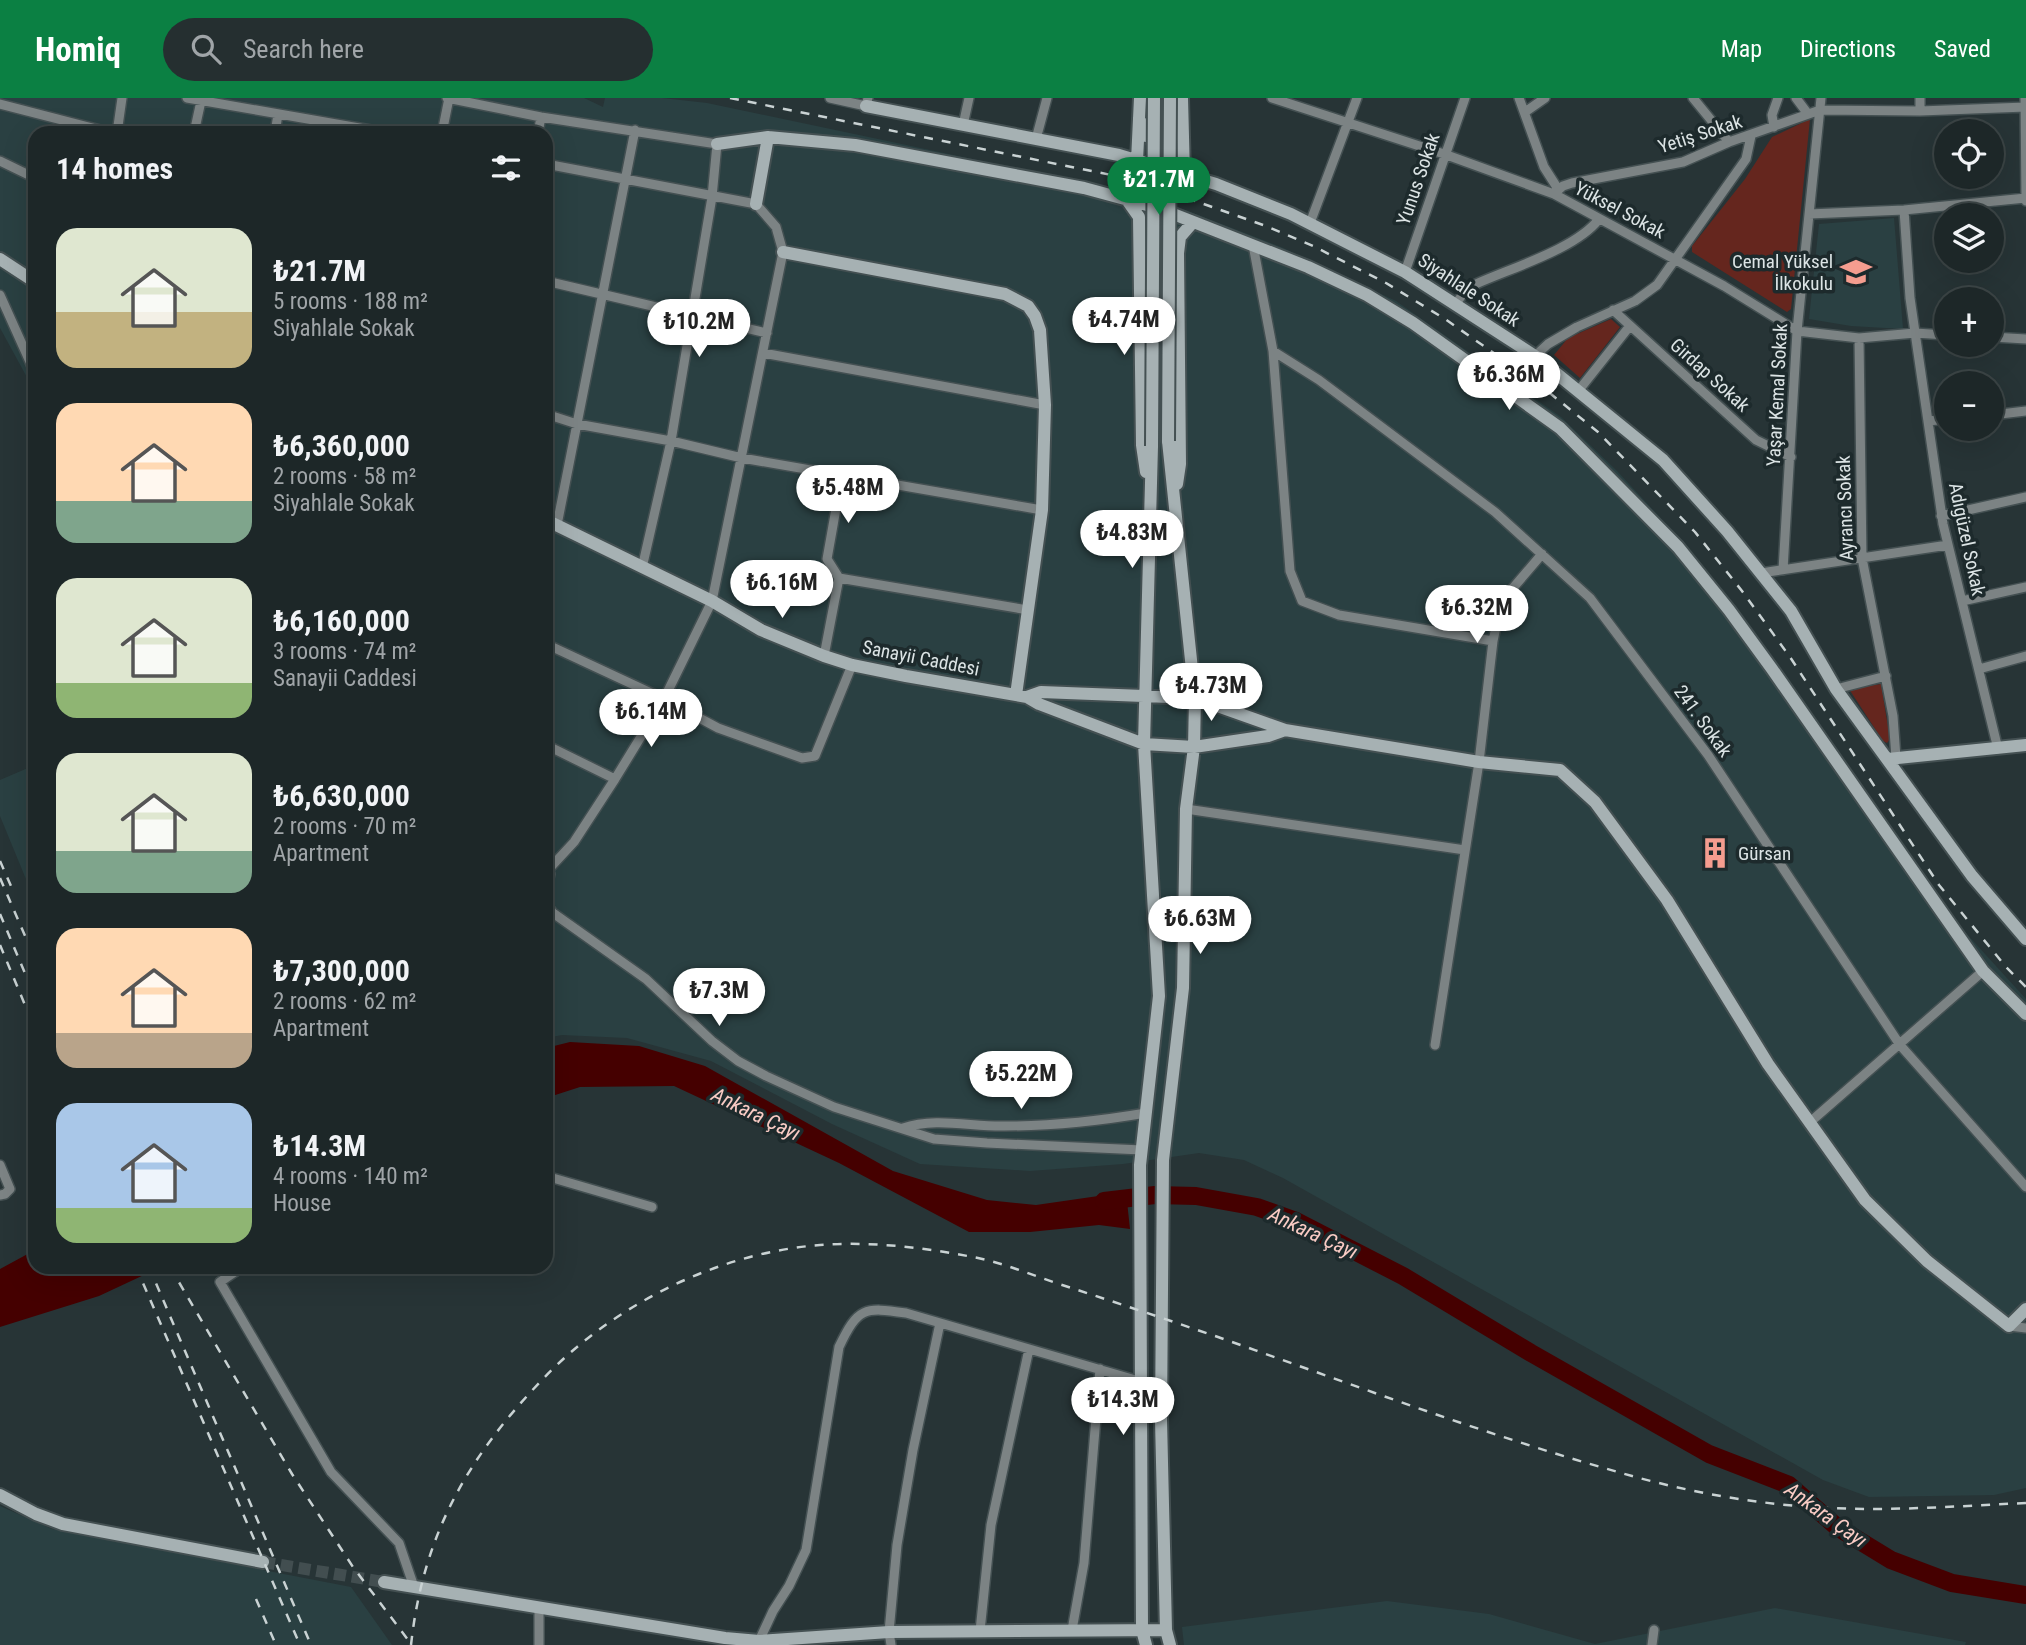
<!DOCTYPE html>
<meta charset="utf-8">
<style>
:root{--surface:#1d2728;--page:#252f30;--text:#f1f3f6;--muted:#a0a5a8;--line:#3b4445;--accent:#0b8043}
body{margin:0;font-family:"Roboto Condensed",sans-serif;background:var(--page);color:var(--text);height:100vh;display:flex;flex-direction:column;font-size:26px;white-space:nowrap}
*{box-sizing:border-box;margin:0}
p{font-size:23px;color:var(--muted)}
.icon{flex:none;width:38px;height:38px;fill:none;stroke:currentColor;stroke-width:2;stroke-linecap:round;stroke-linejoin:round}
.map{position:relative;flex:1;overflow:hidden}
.side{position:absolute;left:28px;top:28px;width:525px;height:1148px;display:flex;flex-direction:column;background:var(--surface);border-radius:21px;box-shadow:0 7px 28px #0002,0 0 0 2px var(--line)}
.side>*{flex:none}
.tools{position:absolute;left:1934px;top:21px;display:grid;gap:14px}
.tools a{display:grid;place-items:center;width:70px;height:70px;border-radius:50%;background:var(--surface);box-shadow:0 7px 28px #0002,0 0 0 2px var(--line);font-size:35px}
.price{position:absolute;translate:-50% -60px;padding:0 16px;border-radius:24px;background:#fff;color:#222;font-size:23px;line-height:46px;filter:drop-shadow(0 2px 4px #0008)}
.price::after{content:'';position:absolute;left:50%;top:42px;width:21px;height:16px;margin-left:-10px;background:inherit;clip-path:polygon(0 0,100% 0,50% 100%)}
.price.current{background:var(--accent);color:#fff}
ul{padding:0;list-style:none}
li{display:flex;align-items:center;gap:21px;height:175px;padding:0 28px}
li span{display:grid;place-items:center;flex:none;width:196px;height:140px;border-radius:21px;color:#555}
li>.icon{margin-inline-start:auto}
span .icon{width:84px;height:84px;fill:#fffc;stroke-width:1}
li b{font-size:30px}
h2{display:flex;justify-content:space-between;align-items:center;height:84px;padding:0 28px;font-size:30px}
header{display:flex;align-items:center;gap:42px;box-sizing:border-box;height:98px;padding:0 35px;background:var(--accent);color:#fff}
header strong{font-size:33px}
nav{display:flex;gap:38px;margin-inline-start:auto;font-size:24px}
.search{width:490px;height:63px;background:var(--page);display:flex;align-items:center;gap:18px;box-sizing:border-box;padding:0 24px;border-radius:38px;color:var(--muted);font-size:26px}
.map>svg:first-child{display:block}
</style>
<header>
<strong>Homiq</strong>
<div class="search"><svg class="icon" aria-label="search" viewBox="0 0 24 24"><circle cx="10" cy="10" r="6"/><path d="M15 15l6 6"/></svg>Search here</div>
<nav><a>Map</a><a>Directions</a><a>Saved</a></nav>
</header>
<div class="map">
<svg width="2026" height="1547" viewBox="0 0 2026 1547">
<rect width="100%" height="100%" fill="#273436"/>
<path fill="#2a4042" d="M0 0H584L603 9 605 0H662L707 5 1015 70 1175 108 1281 149 1396 203 1561 319 1617 373 1679 440 1727 498 1765 549 1965 834 2026 901V1390L1994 1397 1869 1399 1823 1382 1283 1080 1244 1062 1199 1055 1123 1066 1030 1073 920 1066 832 1026 711 963 627 940 562 937 546 940V35H35V294L0 230Z
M1894 120 1903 231 1851 228 1809 221 1819 126Z
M35 667V803L0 718V682Z
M0 1408 52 1431 351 1489 392 1547H0Z
M1387 1503 1489 1516 1595 1546 1775 1510 1966 1544 1965 1547H1184L1182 1529Z"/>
<path fill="#65261e" d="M1810 21 1791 211 1787 214 1692 154V148L1745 81 1772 39Z
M1611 221 1620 229 1580 280 1554 257 1568 240Z
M1881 586 1890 641 1887 645 1883 643 1849 591Z"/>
<path fill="#450000" d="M570 944 639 948 705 968 893 1073 987 1102 1036 1107 1126 1094 1130 1131 1099 1127 1030 1134H969L839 1065 674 988 580 989 546 1000V950Z
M35 1152V1169H161L99 1198 0 1229V1171Z"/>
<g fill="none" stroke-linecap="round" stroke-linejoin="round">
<path stroke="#450000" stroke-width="18" d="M1104 1103 1155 1097 1196 1098 1257 1109 1296 1123 1403 1178 1531 1255 1709 1356 1789 1387 1837 1429 1891 1462 1952 1485 2026 1497"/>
<path stroke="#424e50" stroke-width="12" stroke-dasharray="12 6" stroke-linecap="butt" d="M263 1464 384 1484"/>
<defs>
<path id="street" d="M187 0 388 35
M447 0 541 19 717 46 712 99 671 343 642 470
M830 0 866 8 868 0
M1272 0 1444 56 1554 96 1724 188 1797 233 1859 240 1915 235 1946 237
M1519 0 1544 69 1558 91
M1693 0 1729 44
M1796 0 1808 16
M2025 0 2026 103
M0 6 112 35
M1920 13V0
M1525 14 1545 0
M963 27 969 0
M1774 29 1772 17 1778 0
M117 35 122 0
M194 35 201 3
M275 35 278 16
M442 35 449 0
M538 35 541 19
M1036 41 1047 0
M0 63 35 80
M546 66 756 106 776 129 783 154 712 503 664 601 615 681 574 744 549 771
M1554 96 1563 88 1572 85 1683 64 1729 44 1820 12 1920 13 2026 9
M1904 112 1910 200 1943 426 1998 651
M1809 116 1904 112 2026 100
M1310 125 1357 0
M1253 147 1273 253 1290 473 1302 503 1339 517 1493 543
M1405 174 1465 0
M31 181 35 171
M546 183 767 235
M0 197 35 275
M1455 207 1465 193 1476 186C1511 170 1576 151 1599 121
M1613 212 1756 342 1791 359
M1992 239 2026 241
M1859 240 1862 460 1893 618 1896 660
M1273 253 1319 282 1495 414 1590 500 1708 657 1900 947 2026 1089
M763 255 1045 307
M1535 258 1548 246 1577 229 1635 203 1657 187 1746 61 1751 38
M1579 292 1629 229
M546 316 577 326 671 343 742 360 1042 412
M1992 317 2026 313
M1929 323 1946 321
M1941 418 2026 399
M557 427 635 32
M1783 472 1797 233 1821 0
M1761 475 1948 447
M839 480 827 461 842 377
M1962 503 2026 489
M546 546 664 601 718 630 802 660 815 658 852 567
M824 558 839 480 1028 512
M1979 571 2026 558
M1836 591 1886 578
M546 647 615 681
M1186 711 1465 752
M546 768 550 776 546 792
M546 806 553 815 646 881 712 943 738 963 766 978 834 1009 934 1041 987 1045 1142 1052
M1435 947 1479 664 1493 543 1500 510 1513 490 1542 456
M1809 1025 1983 873
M903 1030C936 1019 972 1029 1005 1028 1053 1028 1099 1023 1146 1015
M0 1067 10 1091 5 1096 0 1097
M546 1078 652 1109
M242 1169 220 1184 331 1374 399 1445 414 1489
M2009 1228 2026 1230
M539 1511V1547
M1072 1532 1084 1465 1100 1271
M980 1533 991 1427 1029 1251
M759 1543 773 1513 789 1488 806 1452 839 1249C858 1209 864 1209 906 1215L1139 1283
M891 1547 889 1534 897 1447 913 1352 940 1225
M1652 1547 1654 1532"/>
<path id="secondary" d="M1182 0 1184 77
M866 8 1119 57 1216 86 1291 116 1405 174 1535 258 1663 362 1727 433 1791 513 1836 591 1972 778 2026 841
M1139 20 1146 38 1160 41 1174 36 1176 33
M717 46 768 39 855 47 1084 90 1158 110 1308 169 1367 197 1413 225 1560 330 1678 449 1729 512 1772 571 1983 873 2026 916
M1137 63 1140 0
M1127 102 1139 119 1142 347 1146 374
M756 106 768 39
M783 154 1005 196 1028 208 1035 218 1040 232 1045 307 1042 412 1016 597
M0 161 35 184
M1168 343 1195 600 1194 649 1186 711 1183 890 1163 1062 1161 1322 1166 1532 1170 1547
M1177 386 1180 366 1178 155 1180 139 1193 124
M546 422 712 503 761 532 824 558 852 567 906 578 1027 599 1039 606 1144 646 1194 649 1268 638 1285 632
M1027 599 1041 594 1195 600 1285 632 1479 664 1560 672 1595 704 1667 802 1768 966 1865 1102 1927 1163 2009 1228 2026 1211
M1888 661 2026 647
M0 1397 36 1416 63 1426 263 1464
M384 1484 725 1540 759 1543 889 1534 1166 1532
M1146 1547 1142 1532 1140 1067 1159 898 1144 646 1152 348"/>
</defs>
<use href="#street" stroke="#445052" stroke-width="12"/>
<use href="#secondary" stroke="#445052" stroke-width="16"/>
<use href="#street" stroke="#7c8384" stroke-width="9"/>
<use href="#secondary" stroke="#a6b1b3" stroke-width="12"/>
<path stroke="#c9d2d3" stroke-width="2.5" stroke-dasharray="9 9" stroke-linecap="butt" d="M730 0 1136 82 1266 128 1313 148 1386 185 1445 221 1541 288 1598 334 1695 434 1742 493 1790 559 1939 787 2006 869 2026 889
M0 763 11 788
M0 780 35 861
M0 816 35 899
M0 847 35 931
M136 1169 300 1547
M149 1169 311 1547
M170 1169 292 1376 353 1469 412 1547
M256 1501 276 1547
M411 1547C423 1438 466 1362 540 1284 611 1208 716 1155 820 1147 873 1143 927 1150 978 1160 1006 1166 1032 1177 1059 1186 1112 1203 1165 1221 1218 1239 1351 1286 1483 1336 1618 1374 1686 1394 1759 1407 1830 1410 1895 1413 1961 1408 2026 1405"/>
<defs>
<path id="secondary-bridge" d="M1168 343 1170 0
M1152 348 1154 0"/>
</defs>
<use href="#secondary-bridge" stroke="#445052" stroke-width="16" stroke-linecap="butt"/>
<use href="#secondary-bridge" stroke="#a6b1b3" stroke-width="12"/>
</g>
<defs>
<symbol id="school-bare" viewBox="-9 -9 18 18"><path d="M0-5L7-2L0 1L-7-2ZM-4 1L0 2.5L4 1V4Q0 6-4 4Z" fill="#f59d8f" stroke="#1d2a2c" stroke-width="2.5" paint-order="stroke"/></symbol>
<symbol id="building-bare" viewBox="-9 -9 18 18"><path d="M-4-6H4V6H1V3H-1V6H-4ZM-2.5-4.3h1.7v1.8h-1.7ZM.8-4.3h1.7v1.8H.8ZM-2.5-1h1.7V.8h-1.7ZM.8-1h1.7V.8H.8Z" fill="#f59d8f" stroke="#1d2a2c" stroke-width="2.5" paint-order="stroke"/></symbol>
</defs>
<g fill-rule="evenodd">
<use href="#school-bare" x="1834" y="152" width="44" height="44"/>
<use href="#building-bare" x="1693" y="733" width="44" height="44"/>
</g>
<g text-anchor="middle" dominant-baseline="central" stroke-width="7" stroke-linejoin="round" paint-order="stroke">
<g font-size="19" fill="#dce4e5" stroke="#1d2a2c">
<text transform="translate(1700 36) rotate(-18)">Yetiş Sokak</text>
<text transform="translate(1418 81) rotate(-71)">Yunus Sokak</text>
<text transform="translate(1620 112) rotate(28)">Yüksel Sokak</text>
<text transform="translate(1469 192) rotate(33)">Siyahlale Sokak</text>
<text transform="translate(1710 277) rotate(42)">Girdap Sokak</text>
<text transform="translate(1777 297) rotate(-87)">Yaşar Kemal Sokak</text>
<text transform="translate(1845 410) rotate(-92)">Ayrancı Sokak</text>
<text transform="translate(1967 441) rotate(78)">Adıgüzel Sokak</text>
<text transform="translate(921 560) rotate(11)">Sanayii Caddesi</text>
<text transform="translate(1703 623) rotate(54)">241. Sokak</text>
</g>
<g font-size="19" fill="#dce4e5" stroke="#1d2a2c" text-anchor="end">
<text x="1833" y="163">Cemal Yüksel<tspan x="1833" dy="22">İlkokulu</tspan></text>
<text x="1738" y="755" text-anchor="start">Gürsan</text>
</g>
<g font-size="21" font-style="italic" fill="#faccc5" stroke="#1d2a2c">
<text transform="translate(756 1016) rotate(26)">Ankara Çayı</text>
<text transform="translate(1313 1135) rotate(25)">Ankara Çayı</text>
<text transform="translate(1826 1417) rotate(36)">Ankara Çayı</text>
</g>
</g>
</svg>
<div class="tools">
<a><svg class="icon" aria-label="locate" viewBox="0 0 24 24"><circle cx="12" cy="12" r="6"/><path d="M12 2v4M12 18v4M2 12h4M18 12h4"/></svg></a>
<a><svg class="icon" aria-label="layers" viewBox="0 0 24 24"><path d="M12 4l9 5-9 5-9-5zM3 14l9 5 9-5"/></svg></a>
<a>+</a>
<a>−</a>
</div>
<b class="price current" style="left:1159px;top:119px">₺21.7M</b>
<b class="price" style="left:1124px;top:259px">₺4.74M</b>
<b class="price" style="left:699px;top:261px">₺10.2M</b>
<b class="price" style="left:1509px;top:314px">₺6.36M</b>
<b class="price" style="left:848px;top:427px">₺5.48M</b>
<b class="price" style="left:1132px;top:472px">₺4.83M</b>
<b class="price" style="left:782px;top:522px">₺6.16M</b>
<b class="price" style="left:1477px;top:547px">₺6.32M</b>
<b class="price" style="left:1211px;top:625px">₺4.73M</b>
<b class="price" style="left:651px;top:651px">₺6.14M</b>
<b class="price" style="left:1200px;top:858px">₺6.63M</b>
<b class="price" style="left:719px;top:930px">₺7.3M</b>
<b class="price" style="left:1021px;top:1013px">₺5.22M</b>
<b class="price" style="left:1123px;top:1339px">₺14.3M</b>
<section class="side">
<h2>14 homes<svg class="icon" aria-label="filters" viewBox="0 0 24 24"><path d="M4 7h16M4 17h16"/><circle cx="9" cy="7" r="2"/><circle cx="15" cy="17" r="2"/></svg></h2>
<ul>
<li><span style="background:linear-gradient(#dfe7d0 60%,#c2b280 0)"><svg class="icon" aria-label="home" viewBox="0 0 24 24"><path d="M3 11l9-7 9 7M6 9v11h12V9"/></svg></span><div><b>₺21.7M</b><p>5 rooms · 188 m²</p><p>Siyahlale Sokak</p></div></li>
<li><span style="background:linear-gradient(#ffd9b3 70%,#7fa58c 0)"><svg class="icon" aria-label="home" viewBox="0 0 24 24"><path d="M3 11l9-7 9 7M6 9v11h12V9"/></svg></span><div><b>₺6,360,000</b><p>2 rooms · 58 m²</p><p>Siyahlale Sokak</p></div></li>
<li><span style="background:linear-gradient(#dfe7d0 75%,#8fb573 0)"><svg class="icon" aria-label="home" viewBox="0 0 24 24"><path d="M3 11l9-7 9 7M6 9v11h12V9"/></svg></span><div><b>₺6,160,000</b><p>3 rooms · 74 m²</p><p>Sanayii Caddesi</p></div></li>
<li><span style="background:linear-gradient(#dfe7d0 70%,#7fa58c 0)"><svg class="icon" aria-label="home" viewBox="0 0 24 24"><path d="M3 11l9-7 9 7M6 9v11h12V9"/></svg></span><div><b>₺6,630,000</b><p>2 rooms · 70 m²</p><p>Apartment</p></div></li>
<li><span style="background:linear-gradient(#ffd9b3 75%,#b9a48a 0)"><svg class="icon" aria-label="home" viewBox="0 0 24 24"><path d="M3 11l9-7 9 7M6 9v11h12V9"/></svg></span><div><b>₺7,300,000</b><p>2 rooms · 62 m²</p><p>Apartment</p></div></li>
<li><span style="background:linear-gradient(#a9c7e8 75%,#8fb573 0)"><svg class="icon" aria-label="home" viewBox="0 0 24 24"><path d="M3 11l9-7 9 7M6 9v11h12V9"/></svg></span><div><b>₺14.3M</b><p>4 rooms · 140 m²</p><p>House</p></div></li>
</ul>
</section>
</div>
